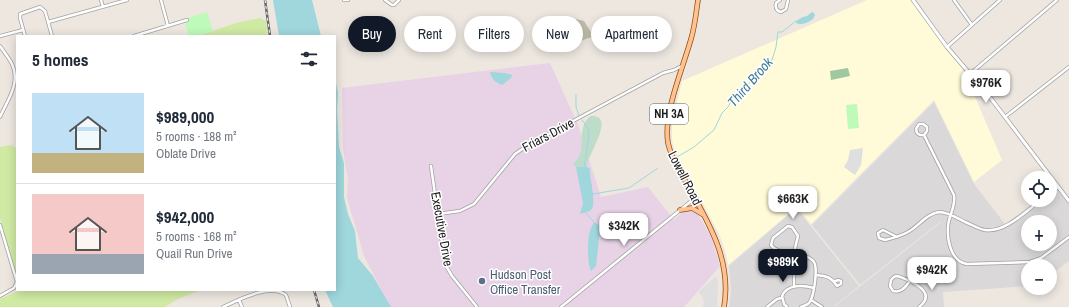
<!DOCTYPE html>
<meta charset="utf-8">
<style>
:root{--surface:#fff;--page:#f6f6f7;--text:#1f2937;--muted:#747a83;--line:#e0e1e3;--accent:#111827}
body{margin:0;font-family:"Archivo Narrow",sans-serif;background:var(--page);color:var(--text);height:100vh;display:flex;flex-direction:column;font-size:15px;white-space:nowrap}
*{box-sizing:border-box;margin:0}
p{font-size:13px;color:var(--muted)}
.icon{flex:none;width:22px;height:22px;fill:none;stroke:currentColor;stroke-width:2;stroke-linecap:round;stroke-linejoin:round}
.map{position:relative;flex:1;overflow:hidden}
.drawer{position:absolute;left:16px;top:35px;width:320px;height:256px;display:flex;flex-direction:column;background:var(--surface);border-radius:0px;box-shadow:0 2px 10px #0003}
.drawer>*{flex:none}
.hud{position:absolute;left:348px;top:16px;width:380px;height:36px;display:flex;gap:8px}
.tools{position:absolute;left:1021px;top:171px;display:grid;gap:8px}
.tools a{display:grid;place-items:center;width:36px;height:36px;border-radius:50%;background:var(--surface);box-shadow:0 2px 10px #0003;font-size:20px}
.price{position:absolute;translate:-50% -34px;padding:0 9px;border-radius:8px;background:#fff;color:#222;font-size:13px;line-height:26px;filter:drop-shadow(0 1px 2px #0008)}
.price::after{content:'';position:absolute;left:50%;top:24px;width:12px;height:9px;margin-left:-6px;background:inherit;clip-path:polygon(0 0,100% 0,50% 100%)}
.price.current{background:var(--accent);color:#fff}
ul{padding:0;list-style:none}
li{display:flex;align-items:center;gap:12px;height:100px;padding:0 16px}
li+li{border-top:1px solid var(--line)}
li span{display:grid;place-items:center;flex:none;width:112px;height:80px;border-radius:0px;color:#555}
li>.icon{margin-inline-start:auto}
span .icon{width:48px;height:48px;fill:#fffc;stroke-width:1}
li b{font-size:17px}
h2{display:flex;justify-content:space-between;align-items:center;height:48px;padding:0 16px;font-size:17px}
.chip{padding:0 14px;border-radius:18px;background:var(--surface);box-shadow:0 2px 10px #0003;font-size:14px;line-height:36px}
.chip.current{background:var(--accent);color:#fff}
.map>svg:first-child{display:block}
</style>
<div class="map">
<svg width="1069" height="307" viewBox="0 0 1069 307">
<rect width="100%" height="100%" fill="#ede7e0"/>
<path fill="#dad8d8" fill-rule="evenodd" d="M934 102 974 184 1005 224 1038 200H1050V191L1057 186 1069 203V261L1050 275V266H1028V286L943 292 944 307H834L940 223V229V222L860 285 812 225ZM1028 222H1050V244H1028Z
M796 208 859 286 833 307H729L731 290 729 266Z"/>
<path fill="#e7d2e6" d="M550 63 578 125 601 197 648 187 674 220 685 210 690 209 697 213 711 236 720 266 684 307H390L364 256 347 198 348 180 343 148 342 88Z"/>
<path fill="#fffad8" d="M867 0H911L963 69 1002 160 974 182 934 100 811 224 797 207 728 265 726 254 720 236 674 149 672 140V123L682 81Z"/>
<path fill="#c2bfac" d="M576 19 584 21 591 32 596 37 588 38 567 47 563 46 558 35 574 25Z"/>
<path fill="#d0eaa4" d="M260 18 266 21 268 36H198L236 23Z
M11 145 15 147 17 151V276L10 255 0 218V147Z
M20 290H200L176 300 165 307H0V299Z"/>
<path fill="#bddcc9" d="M591 116C617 115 587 155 587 167H576L573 165C576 161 580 156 581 151 583 139 579 124 591 116Z"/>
<path fill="#a1c7a1" d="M848 68 850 76 831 80 830 71Z"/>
<path fill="#befaba" d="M207 12 213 31 197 36H189L185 24 189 22 187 18Z
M857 104 859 128 848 129 846 105Z"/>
<path fill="#dfdfdf" d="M863 148 861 165 855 175 844 167 848 160 850 150Z
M715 277 717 278 718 284 717 307H703L704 301 703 300V297L699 293V291Z"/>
<path fill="#9fd7dd" d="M273 0H312L321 36H279Z
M812 12H813L815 15 813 19C809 22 801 26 796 23V21L803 17 807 16Z
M490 72 505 73 512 75 511 78 502 85C495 82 492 80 490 72Z
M335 78 338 93 337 110 339 147 344 163V197L348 214 355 231 358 258 373 276 391 307H333L325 290H335Z
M576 167H587L590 169C589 178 598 205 590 211 587 212 583 213 580 214L583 203Z
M594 222 600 226V230L596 266 591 271C587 263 587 236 591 228 592 226 593 224 594 222Z"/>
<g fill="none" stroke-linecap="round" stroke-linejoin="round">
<path stroke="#9fd7dd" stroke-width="1" d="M576 95V107L579 116
M582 120 588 128 589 136 584 168
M677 157 694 147 714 130 722 113 728 107 733 98 762 71 772 60 776 47 778 32H782L796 21
M593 194 629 188 658 168
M585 212 594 222"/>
<defs>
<path id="minor" d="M101 0 103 7
M161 0 168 26
M344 0H348
M385 0 392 5H394L399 0
M780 0 776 3C775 8 777 11 781 12L786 9 788 0
M954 0 972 25
M48 22 127 0
M0 36 23 30
M25 36 20 18V14L40 7 45 11 52 36
M134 36 187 20
M0 46C4 52 9 58 12 64 21 83 7 101 0 117
M947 47 1000 0
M970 74 1057 0
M1005 117 1069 67
M924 135 927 131V127L923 124H919L916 129 917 133 920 135H924L954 195C956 206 949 215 948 226 947 240 951 262 967 264L1030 262 1041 258 1069 237
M431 166 445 264 452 276 477 307
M1050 193 1058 187
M438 214 460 211 474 204 515 154 528 145 663 73 674 70 682 66
M0 225 17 282 14 288 0 296
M897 237 883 230 878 233 879 238 885 240C893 238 901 236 908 232 919 226 926 214 939 212 948 212 957 218 965 222 971 224 978 229 985 230 1005 233 1026 211 1041 200
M794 252C785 252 776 252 771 245L773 238 788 226 792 227 798 236 794 252V287
M794 256C801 256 809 255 814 262 818 269 814 297 809 303 807 305 804 306 801 307
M816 275C827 276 831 277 837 286L841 284V281L839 280 835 281
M910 281C905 287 902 293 893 291L890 286 891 280C893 278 893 277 896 276 900 276 904 279 908 280 919 285 935 295 919 307
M239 300 242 307
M811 300 822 307
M223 307C238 300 270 283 286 295L290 307
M561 307 695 198
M767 307 777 299 782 298
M787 307 784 304 782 296C787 284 803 285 814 288"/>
<path id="tertiary" d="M913 0 947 47 989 96 1069 201"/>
<path id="primary" d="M698 0C696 13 695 26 691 39 683 68 663 113 668 143 671 158 680 171 687 184 709 223 732 261 724 307
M680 210 692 208 702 214"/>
</defs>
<use href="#minor" stroke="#a2a2a2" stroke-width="4"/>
<use href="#tertiary" stroke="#a2a2a2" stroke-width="4.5"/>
<use href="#primary" stroke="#934e00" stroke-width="5.5"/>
<use href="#minor" stroke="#fff" stroke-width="2.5"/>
<use href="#tertiary" stroke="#fff" stroke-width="3"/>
<use href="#primary" stroke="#fec295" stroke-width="4"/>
<defs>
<path id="rail" d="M265 0 270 36
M314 290 319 307"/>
</defs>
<use href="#rail" stroke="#696969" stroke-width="2.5"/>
<use href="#rail" stroke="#fff" stroke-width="1" stroke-dasharray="3" stroke-linecap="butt"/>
</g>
<circle fill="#5c6f8a" stroke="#fff" stroke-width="1.5" cx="482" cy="281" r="4"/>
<g text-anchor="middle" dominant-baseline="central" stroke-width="3" stroke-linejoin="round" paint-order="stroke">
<rect fill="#fff" stroke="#5f5f5f" stroke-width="1" x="650" y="104" width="38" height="20" rx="3"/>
<g font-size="12" font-weight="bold" fill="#1b1b1b">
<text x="669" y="114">NH 3A</text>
</g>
<g font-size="13" fill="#1b1b1b" stroke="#fff">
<text transform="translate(548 135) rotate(-28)">Friars Drive</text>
<text transform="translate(685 178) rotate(63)">Lowell Road</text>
<text transform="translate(442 229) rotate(80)">Executive Drive</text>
</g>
<g font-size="13" fill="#4e5e75" stroke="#fff" text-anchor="start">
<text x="490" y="274">Hudson Post<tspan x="490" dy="15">Office Transfer</tspan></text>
</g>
<g font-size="14" font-style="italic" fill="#417c9c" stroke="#fff">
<text transform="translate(750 82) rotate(-49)">Third Brook</text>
</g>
</g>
</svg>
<div class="tools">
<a><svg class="icon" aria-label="locate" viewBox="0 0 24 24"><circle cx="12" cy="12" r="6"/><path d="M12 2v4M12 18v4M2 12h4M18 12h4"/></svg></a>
<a>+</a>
<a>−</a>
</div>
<b class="price" style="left:986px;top:104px">$976K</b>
<b class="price" style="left:793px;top:220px">$663K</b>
<b class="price" style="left:624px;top:247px">$342K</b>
<b class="price current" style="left:783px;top:283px">$989K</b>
<b class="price" style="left:932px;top:291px">$942K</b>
<div class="hud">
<a class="chip current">Buy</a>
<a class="chip">Rent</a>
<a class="chip">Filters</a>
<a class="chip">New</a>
<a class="chip">Apartment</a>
</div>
<section class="drawer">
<h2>5 homes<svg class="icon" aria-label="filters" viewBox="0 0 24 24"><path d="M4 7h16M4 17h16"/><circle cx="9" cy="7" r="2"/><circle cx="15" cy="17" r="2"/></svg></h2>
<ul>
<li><span style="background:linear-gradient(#bfe0f5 75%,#c2b280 0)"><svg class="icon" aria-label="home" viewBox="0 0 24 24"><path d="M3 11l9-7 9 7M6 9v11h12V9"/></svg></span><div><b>$989,000</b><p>5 rooms · 188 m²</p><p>Oblate Drive</p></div></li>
<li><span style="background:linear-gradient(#f6c9c9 75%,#9aa5b1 0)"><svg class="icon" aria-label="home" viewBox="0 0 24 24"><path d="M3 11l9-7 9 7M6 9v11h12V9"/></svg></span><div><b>$942,000</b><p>5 rooms · 168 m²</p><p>Quail Run Drive</p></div></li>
</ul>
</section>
</div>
